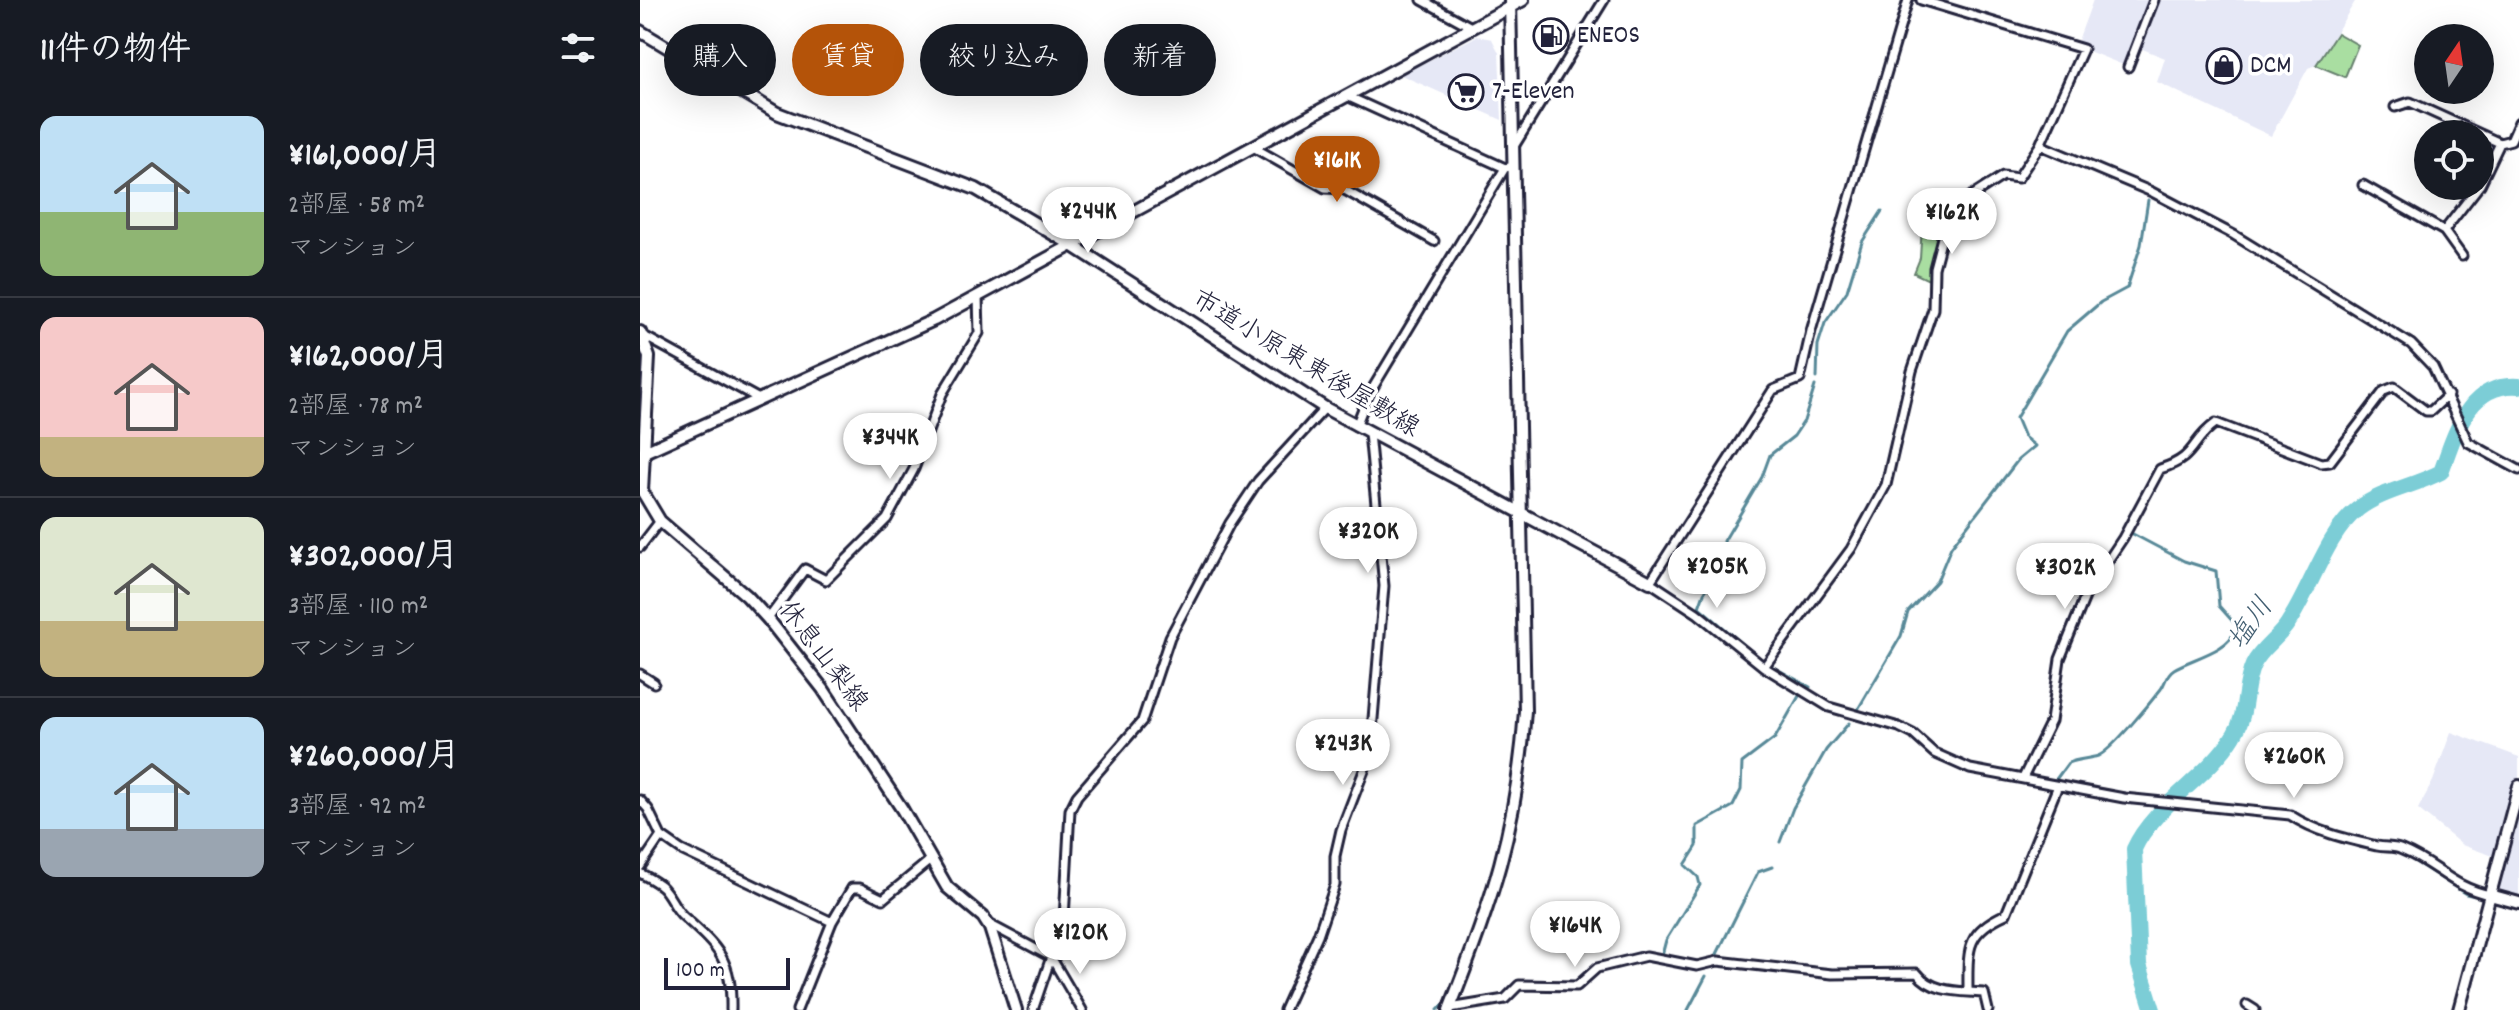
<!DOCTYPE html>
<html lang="ja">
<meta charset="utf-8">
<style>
:root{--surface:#171b24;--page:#242831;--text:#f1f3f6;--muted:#9ea1a6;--line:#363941;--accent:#b45309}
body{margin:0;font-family:Dekko,"Klee One",sans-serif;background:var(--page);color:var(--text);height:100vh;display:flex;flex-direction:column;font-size:30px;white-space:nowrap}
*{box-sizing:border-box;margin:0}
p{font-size:26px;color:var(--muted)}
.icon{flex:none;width:44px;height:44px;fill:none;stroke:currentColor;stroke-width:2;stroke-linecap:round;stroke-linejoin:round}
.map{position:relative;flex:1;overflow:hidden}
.drawer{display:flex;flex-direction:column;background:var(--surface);width:640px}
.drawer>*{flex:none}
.banner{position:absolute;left:24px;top:24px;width:760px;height:72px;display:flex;gap:16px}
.needle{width:52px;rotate:13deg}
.fabs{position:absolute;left:1774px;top:24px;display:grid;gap:16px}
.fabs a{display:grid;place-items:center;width:80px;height:80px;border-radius:50%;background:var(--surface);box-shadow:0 8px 32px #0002;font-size:40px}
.scale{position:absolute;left:24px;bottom:20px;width:126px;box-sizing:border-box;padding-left:8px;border:4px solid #22223b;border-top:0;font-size:22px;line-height:28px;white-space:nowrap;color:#22223b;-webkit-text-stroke:6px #fff;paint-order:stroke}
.price{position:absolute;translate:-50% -68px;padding:0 18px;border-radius:28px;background:#fff;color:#222;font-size:26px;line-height:52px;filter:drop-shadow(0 2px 4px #0008)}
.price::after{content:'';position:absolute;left:50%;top:48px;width:24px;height:18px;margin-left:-12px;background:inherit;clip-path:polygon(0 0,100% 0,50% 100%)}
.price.selected{background:var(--accent);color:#fff}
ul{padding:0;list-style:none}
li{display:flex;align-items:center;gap:24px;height:200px;padding:0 40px}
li+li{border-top:2px solid var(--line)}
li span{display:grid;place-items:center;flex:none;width:224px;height:160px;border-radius:16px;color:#555}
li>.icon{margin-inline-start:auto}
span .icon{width:96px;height:96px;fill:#fffc;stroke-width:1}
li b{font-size:34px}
h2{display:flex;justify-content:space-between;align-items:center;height:96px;padding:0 40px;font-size:34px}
.tag{padding:0 28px;border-radius:36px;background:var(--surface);box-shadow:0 8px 32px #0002;font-size:28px;line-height:72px}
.tag.selected{background:var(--accent);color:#fff}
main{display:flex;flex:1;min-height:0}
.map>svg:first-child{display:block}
</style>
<main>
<section class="drawer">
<h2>11件の物件<svg class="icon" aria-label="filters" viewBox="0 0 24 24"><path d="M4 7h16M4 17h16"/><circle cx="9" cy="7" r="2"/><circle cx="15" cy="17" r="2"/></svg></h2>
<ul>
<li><span style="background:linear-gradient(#bfe0f5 60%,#8fb573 0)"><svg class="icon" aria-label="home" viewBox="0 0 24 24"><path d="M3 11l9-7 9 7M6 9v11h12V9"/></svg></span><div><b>¥161,000/月</b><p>2部屋 · 58 m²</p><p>マンション</p></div></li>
<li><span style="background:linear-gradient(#f6c9c9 75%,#c2b280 0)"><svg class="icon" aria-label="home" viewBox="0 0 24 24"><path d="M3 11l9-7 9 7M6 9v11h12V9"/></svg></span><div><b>¥162,000/月</b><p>2部屋 · 78 m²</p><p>マンション</p></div></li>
<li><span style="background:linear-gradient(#dfe7d0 65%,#c2b280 0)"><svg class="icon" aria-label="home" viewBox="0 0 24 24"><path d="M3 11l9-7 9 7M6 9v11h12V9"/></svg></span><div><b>¥302,000/月</b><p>3部屋 · 110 m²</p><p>マンション</p></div></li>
<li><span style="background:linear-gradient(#bfe0f5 70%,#9aa5b1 0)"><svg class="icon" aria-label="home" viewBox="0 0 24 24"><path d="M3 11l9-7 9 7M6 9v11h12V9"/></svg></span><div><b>¥260,000/月</b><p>3部屋 · 92 m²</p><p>マンション</p></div></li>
</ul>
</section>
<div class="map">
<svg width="1879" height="1010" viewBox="0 0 1879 1010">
<rect width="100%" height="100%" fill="#fff"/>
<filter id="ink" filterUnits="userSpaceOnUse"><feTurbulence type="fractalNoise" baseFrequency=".0125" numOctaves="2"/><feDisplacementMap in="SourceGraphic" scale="16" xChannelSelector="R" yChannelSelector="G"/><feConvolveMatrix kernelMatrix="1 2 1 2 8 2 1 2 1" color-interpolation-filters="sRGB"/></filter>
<g filter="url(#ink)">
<path fill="#e6e8f6" d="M1453 0H1716L1676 65 1668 68 1631 136 1517 82 1525 58 1495 46 1488 67 1436 46Z
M837 36 852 39 859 53 862 120 761 75Z
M1811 732 1879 757V897L1876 902 1850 895 1859 858 1822 845 1778 809 1793 781Z"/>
<path fill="#a9dea1" stroke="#66806e" stroke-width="2" d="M1697 33 1718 45 1705 77 1676 65Z
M1282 226 1300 233 1291 281 1274 273 1280 258Z"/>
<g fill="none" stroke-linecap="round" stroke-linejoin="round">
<path stroke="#588998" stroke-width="3" d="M1177 378 1178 345 1185 323 1207 291 1222 242 1242 211
M1491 533 1544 561 1576 571 1579 606 1595 624
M1170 687 1124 662 1059 607 1064 593 1087 557 1084 541 1122 477 1130 455 1154 436 1164 421 1175 386
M1217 711 1261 636 1268 612 1297 581 1311 547 1378 460 1395 446 1384 437 1376 418 1427 331 1461 302 1487 288 1501 245 1508 200
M1414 782 1428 763C1437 759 1448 759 1458 756 1471 751 1510 703 1521 689 1526 682 1526 674 1534 669 1552 658 1589 651 1595 630
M1140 842 1153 808 1186 750 1209 723
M1763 854 1826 894 1841 897
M1077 954 1118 872 1132 867
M970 961 1004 952 1022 955 1026 940 1060 885 1058 877 1045 865 1057 846V826L1093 806 1101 790 1102 763 1135 738 1159 696
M888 982 932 983
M859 998 877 983
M798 1010 803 1005
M1048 1010 1066 976"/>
<path stroke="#7ccdd6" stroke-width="16" d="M1513 1010 1499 965 1494 849C1513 806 1568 778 1594 735 1608 713 1603 687 1613 665 1620 649 1639 638 1648 623 1670 591 1687 532 1718 509 1741 491 1775 486 1801 472 1815 434 1828 382 1879 386"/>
<defs>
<path id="street" d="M782 0 833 28
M1268 0 1171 331 1160 379 1133 390 1010 582 1057 613 1124 667 1189 707 1259 727 1273 734 1294 753 1330 769 1484 798 1650 815C1676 832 1707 839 1737 846 1746 848 1754 846 1762 850 1797 864 1811 887 1850 895
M1488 67 1514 0
M707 96 865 168
M1755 107 1770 102 1860 143 1871 140 1879 122
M1400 145 1512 192 1594 235 1771 344 1793 367 1828 442 1879 470
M613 147 685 188 703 189 794 241
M873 148 964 0
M1723 185 1804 231 1822 256
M1840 185 1860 143
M1804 231 1839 186
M4 336 119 399
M716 426 728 396 865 168 874 166
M0 547 20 521
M128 619 165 569 186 580 247 519 274 469 302 394 339 333 338 296
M1124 667 1211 549 1246 485 1272 371 1293 309 1294 268 1305 226 1316 206 1363 176 1378 178 1400 145 1443 49 1281 0
M0 674 14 683
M1383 778 1411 721 1420 659 1447 592 1483 538 1520 469C1558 457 1549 442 1576 423L1681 463 1690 462 1744 391 1754 387 1786 411H1791L1808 395
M0 800 8 809 21 836 41 850 192 922
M0 867 21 836
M0 873C7 877 15 881 21 886 30 894 34 908 43 916 80 949 92 960 91 1010
M347 923 411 957 442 1010
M1328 991C1328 950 1325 932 1366 914L1417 788
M1607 1005 1615 1010
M810 1008 865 999 879 985 937 986 957 968 1006 956 1057 966 1078 961 1192 974 1277 973C1292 993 1320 991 1344 993L1348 1010
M157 1010 192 922 212 888H220L243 899 289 861
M393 1010 424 919 430 810 437 796 502 721 530 637 590 523 618 481 685 408
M644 1010 678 935 695 885V856L701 830 730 755 744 586 729 433"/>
<path id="secondary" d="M0 31 137 113 336 189 432 245 685 408 1010 582
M0 332 9 357 2 491 20 521 107 596 128 619 183 689 262 809 307 887 343 917 350 928 376 1010
M0 454 294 320 883 0
M1850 895 1879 903
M809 1010C852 902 877 828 885 711L870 0
M1819 1010 1879 786"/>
</defs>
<use href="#street" stroke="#22223b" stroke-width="13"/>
<use href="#secondary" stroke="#22223b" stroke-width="16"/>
<use href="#street" stroke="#fff" stroke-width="7"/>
<use href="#secondary" stroke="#fff" stroke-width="10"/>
</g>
</g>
<defs>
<symbol id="fuel-ring" viewBox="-11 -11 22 22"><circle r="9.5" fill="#fff" stroke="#22223b" stroke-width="1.5"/><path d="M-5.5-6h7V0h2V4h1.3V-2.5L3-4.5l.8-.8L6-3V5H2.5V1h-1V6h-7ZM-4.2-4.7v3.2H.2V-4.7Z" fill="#22223b"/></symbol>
<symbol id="shop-ring" viewBox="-11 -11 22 22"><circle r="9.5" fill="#fff" stroke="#22223b" stroke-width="1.5"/><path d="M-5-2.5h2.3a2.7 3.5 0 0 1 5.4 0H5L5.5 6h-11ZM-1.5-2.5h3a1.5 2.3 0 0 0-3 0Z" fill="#22223b"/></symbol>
<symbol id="supermarket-ring" viewBox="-11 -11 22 22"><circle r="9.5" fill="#fff" stroke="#22223b" stroke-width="1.5"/><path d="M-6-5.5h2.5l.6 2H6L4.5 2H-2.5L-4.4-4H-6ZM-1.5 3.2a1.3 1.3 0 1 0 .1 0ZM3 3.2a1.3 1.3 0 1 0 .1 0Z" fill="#22223b"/></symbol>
</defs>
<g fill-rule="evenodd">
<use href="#fuel-ring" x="891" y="16" width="40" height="40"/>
<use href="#shop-ring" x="1564" y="46" width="40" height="40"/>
<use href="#supermarket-ring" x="806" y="72" width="40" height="40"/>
</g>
<g text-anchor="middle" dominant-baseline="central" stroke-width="7" stroke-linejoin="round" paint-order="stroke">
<g font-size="26" fill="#22223b" stroke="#fff" text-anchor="start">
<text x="937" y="36">ENEOS</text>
<text x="1610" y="66">DCM</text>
<text x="852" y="92">7-Eleven</text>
</g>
<g font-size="26" fill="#22223b" stroke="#fff">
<text transform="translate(665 365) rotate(31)">市道小原東東後屋敷線</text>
<text transform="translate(182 657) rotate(53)">休息山梨線</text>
</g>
<g font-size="28" font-style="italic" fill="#425e71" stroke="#fff">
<text transform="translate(1613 625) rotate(-55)">塩川</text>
</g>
</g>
</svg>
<div class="fabs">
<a><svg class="needle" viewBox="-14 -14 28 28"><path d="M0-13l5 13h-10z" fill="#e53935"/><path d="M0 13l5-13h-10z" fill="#9ea1a6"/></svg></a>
<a><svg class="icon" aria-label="locate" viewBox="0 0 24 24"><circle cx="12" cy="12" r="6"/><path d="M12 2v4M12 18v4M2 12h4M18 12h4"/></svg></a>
</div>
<div class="scale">100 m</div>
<b class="price selected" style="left:697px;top:204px">¥161K</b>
<b class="price" style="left:448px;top:255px">¥244K</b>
<b class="price" style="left:1312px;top:256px">¥162K</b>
<b class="price" style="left:250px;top:481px">¥344K</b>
<b class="price" style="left:728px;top:575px">¥320K</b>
<b class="price" style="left:1077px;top:610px">¥205K</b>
<b class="price" style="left:1425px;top:611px">¥302K</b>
<b class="price" style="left:703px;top:787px">¥243K</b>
<b class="price" style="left:1654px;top:800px">¥260K</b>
<b class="price" style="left:935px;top:969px">¥164K</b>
<b class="price" style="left:440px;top:976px">¥120K</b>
<div class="banner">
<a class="tag">購入</a>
<a class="tag selected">賃貸</a>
<a class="tag">絞り込み</a>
<a class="tag">新着</a>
</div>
</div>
</main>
